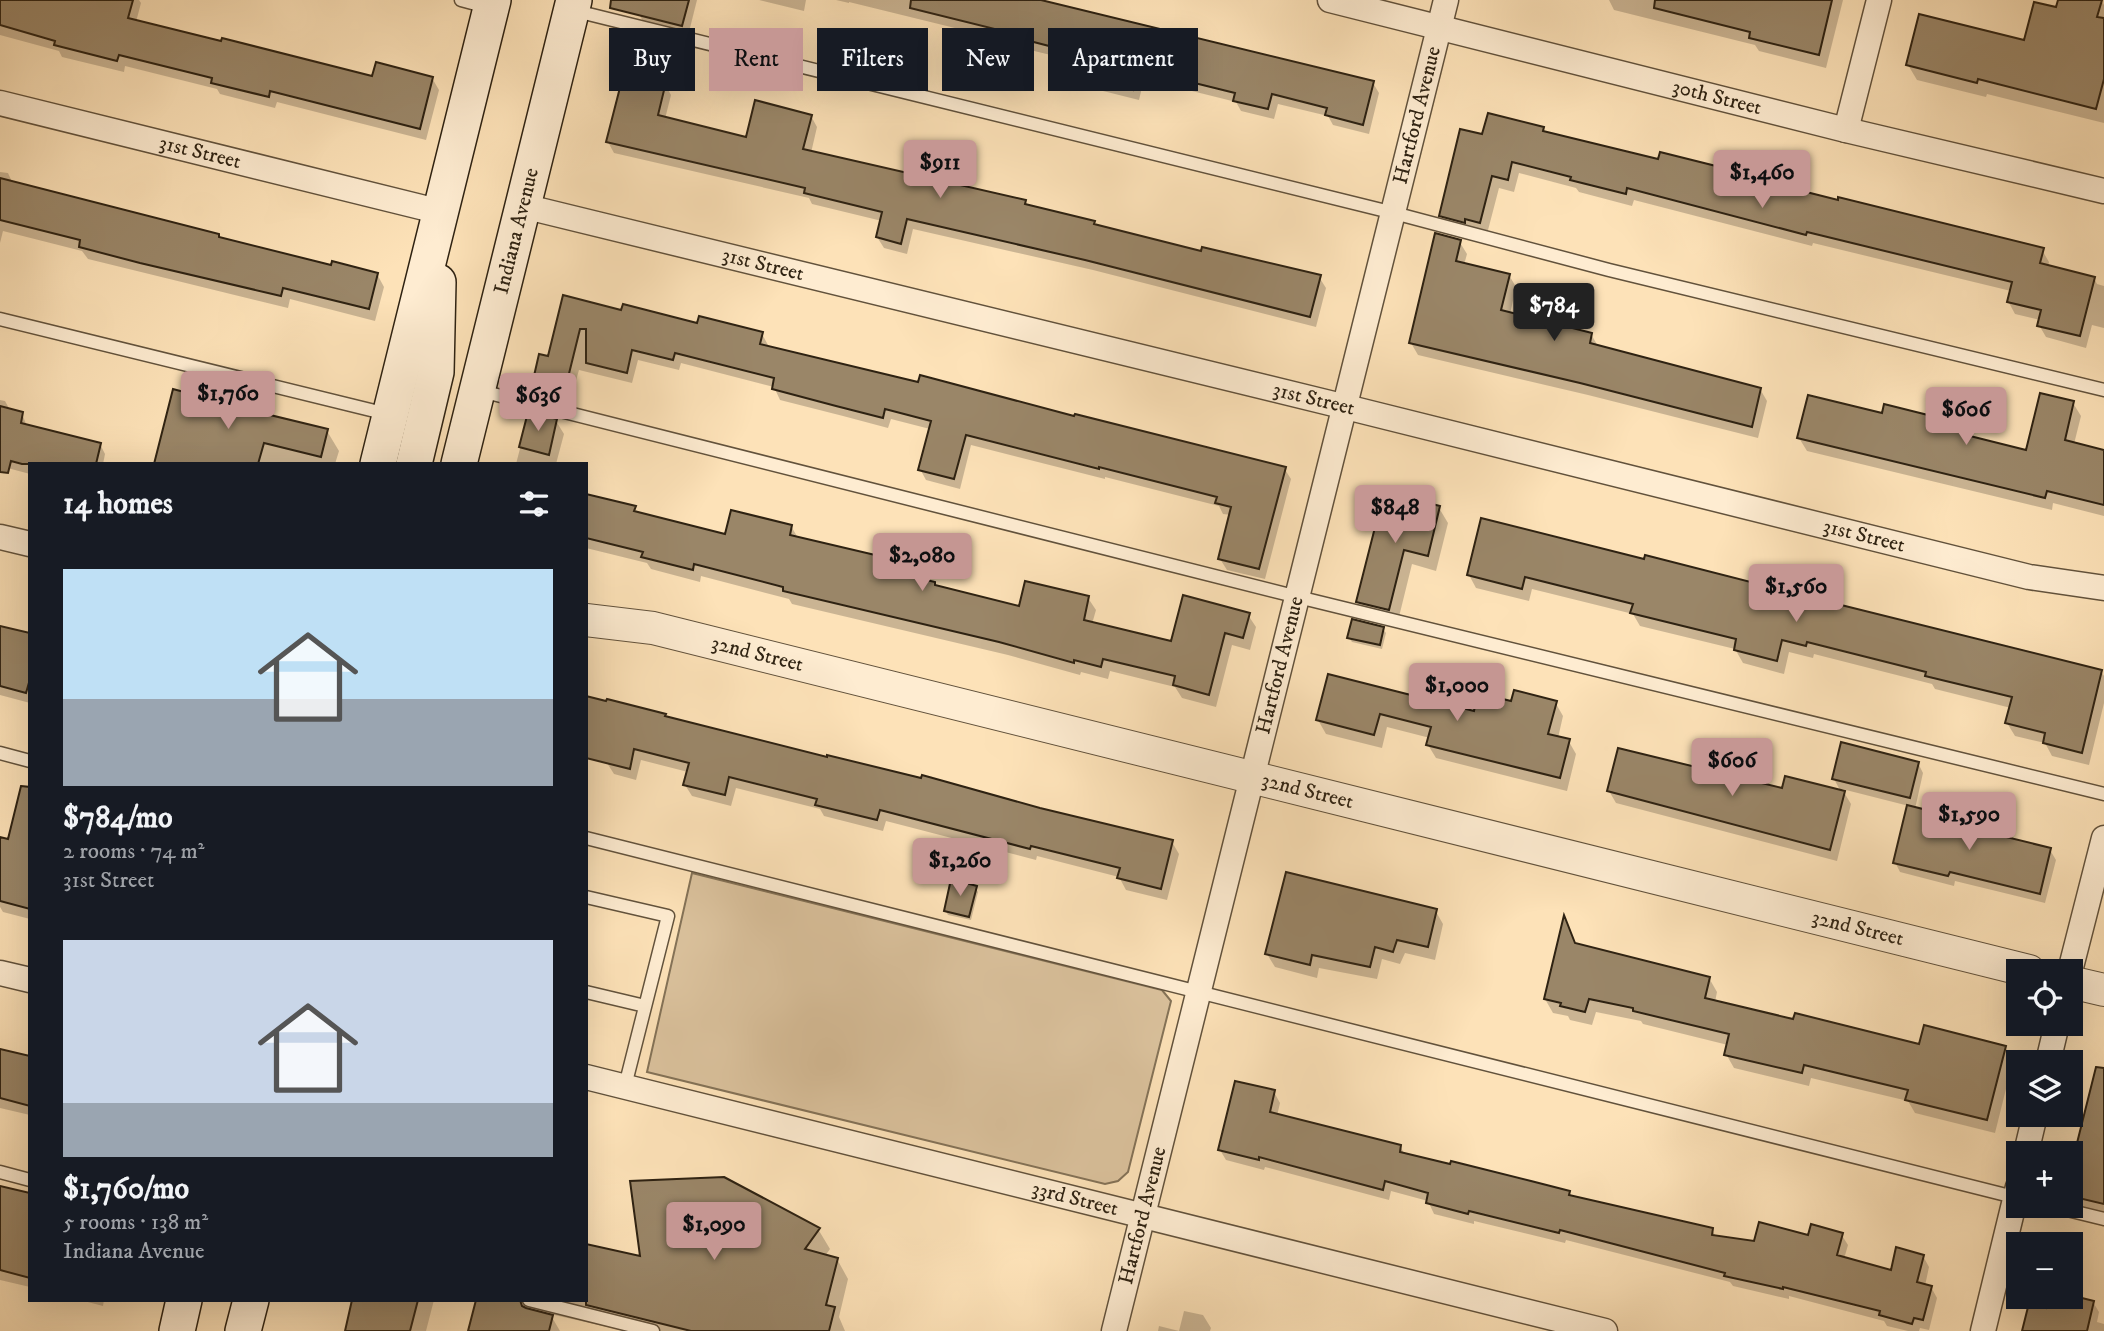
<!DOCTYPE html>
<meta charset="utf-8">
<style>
:root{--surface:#171b24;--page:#20242c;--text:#f1f3f6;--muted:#9ea1a6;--accent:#c59692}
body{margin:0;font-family:"IM FELL DW Pica",serif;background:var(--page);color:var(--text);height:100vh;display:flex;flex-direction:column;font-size:26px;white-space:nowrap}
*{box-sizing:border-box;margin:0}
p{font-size:23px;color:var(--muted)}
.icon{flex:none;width:38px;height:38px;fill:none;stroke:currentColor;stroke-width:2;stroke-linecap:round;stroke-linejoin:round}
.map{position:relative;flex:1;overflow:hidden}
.details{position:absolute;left:28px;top:462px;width:560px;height:840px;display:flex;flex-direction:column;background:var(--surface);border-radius:0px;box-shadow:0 7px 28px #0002}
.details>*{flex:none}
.banner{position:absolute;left:609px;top:28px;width:665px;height:63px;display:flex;gap:14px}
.buttons{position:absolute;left:2006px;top:959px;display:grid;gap:14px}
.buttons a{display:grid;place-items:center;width:77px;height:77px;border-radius:0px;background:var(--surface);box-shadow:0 7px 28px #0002;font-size:35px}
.price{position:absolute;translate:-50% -60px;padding:0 16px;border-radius:7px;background:var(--accent);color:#111;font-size:23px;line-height:46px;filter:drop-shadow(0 2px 4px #0008)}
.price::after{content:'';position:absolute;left:50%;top:42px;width:21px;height:16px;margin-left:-10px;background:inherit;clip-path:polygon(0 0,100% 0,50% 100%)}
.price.selected{background:#222;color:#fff}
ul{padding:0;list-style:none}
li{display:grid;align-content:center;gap:14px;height:371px;padding:0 35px}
li span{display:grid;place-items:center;height:217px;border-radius:0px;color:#555}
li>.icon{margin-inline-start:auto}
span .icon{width:126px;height:126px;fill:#fffc;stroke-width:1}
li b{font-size:30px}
h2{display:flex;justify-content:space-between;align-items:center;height:84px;padding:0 35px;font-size:30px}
.tag{padding:0 24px;border-radius:0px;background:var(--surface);box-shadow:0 7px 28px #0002;font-size:24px;line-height:63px}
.tag.selected{background:var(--accent);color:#111}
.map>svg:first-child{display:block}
</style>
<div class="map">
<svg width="2104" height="1331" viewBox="0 0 2104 1331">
<rect width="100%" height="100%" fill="#fde2b8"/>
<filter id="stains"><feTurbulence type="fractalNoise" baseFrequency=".00286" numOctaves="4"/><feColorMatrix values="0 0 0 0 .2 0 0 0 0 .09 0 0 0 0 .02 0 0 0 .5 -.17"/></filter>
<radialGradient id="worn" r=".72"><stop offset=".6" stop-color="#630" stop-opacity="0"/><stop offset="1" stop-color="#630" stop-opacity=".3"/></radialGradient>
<path fill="#dac19c" stroke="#847257" stroke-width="2" d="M692 873 1162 990 1171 1001 1128 1172 1118 1181 1105 1184 647 1072Z"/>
<path fill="#0003" d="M0 0H139L141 3 136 22 374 78H432L439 90 426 140 277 102 275 108 220 94 217 89 125 66 124 72 62 57 59 51 0 35Z
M642 0H697L688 36 645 25 639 14Z
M759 0H806L804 11Z
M836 0H1039L1373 83 1379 93 1369 134 1333 125 1328 116 1278 104 1274 119 1241 111 1236 102 1144 79 1139 100 1087 87 1080 76 1084 63 1030 50 1028 46 849 2V3Z
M1609 0H1843L1826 68 1759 51 1755 45 1614 10Z
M2060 0H2101L2104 5V123L1987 94 1986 97 1917 80 1908 65 2026 42 2057 9Z
M665 84 671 95 665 119 747 139 811 116 817 127 811 153 1024 202 1027 206 1094 223 1096 226 1202 253 1319 277 1326 288 1316 327 1093 270 913 229 907 254 884 248 877 237 882 221 812 204 809 198 614 153 608 142Z
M1543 129 1545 133 1660 161 1723 169 1725 173 2042 250 2049 262 2048 267 2094 278 2097 284 2104 286V328L2092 325 2086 348 2046 337 2039 325 2040 320 2015 314 2008 301 2011 291 1813 243 1812 246 1634 200 1632 206 1579 192 1576 188 1519 173 1514 192 1499 188 1487 234 1448 228 1441 215 1483 136Z
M0 172 8 173 13 184 218 236 221 240 332 267 377 274 384 287 375 321 290 299 288 308 88 259 82 251 3 231 0 243Z
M1459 241 1467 254 1464 265 1509 275 1516 287 1510 314 1591 334 1599 348 1760 389 1767 401 1758 438 1588 395 1418 355 1411 343Z
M565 298 623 312 762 334 768 345 767 347 1284 468 1291 479 1265 579 1227 570 1220 559 1231 515 1223 514 1219 506 1105 477V479L971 445 960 489 926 480 920 469 930 429 891 419 888 428 843 416 780 400 774 387 681 363 679 370 638 360 632 383 579 370 567 412 540 405 532 389 550 358Z
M243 394 254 413 327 431 339 451 335 464H156L212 401Z
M0 400 5 401 10 410 22 414 27 426 100 444 105 454 103 464H30V474L0 466Z
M2073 403 2081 416 2074 444 2104 451V516L2053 503 2052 510 1807 451 1799 438 1883 416 1963 426 1970 438 2027 452Z
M529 414 556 421 564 434 556 464H516Z
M586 495 635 508 638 514 726 536 791 526 798 538 904 563 911 578 936 587 1021 608 1088 598 1096 610 1092 624 1172 643 1248 615 1256 627 1250 650 1232 645 1216 707 1182 698 1175 687 1110 671 1108 679 1081 672 1080 675 1008 655 792 604 789 599 701 576 700 582 651 569 647 563 586 548Z
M1439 508 1448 523 1436 571 1412 564 1397 625 1367 617 1358 602Z
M1482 520 2101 671 2104 676V703L2089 765 2052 756 2045 743 2015 736 2007 723 2011 708 1935 689 1932 684 1814 654 1813 658 1789 652 1784 674 1743 663 1735 649 1640 626 1633 614 1532 589 1529 601 1476 588 1469 575Z
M0 628 30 635V703L0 695Z
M1383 629 1386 633 1382 649 1352 642 1349 638Z
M1329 676 1475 713 1513 703 1555 702 1563 716 1558 738 1568 740 1576 754 1567 791 1436 758 1428 745 1430 738 1387 727 1382 748 1326 734 1318 720Z
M666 718 1172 842 1179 854 1167 900 1126 890 1119 877 1037 856 1036 860 886 821 883 831 824 816 820 809 736 788 731 806 692 796 685 785 688 772 641 760 636 780 614 774 607 763Z
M1918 763 1923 773 1915 809 1962 820 1967 829 2050 850 2056 860 2045 903 1955 881 1954 886 1900 872 1895 862 1909 806 1842 789 1851 804 1837 861 1616 803 1609 791 1784 790 1841 792 1834 779Z
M30 807V919L3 912 0 907V839L10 841Z
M975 887 978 892 971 920 948 915 945 910Z
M1435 910 1443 924 1435 960 1405 953 1400 964 1382 959 1377 979 1319 968 1317 978 1275 967 1267 954Z
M1565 920 1577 946 1709 978 1717 992 1715 1002 1795 1021 1920 1046 2005 1047 2013 1061 1995 1133 1915 1113 1908 1101 1811 1078 1809 1086 1734 1068 1726 1054 1728 1045 1643 1024 1641 1021 1596 1012 1592 1025 1570 1020 1568 1016 1553 1013 1545 999Z
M0 1051 30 1058V1115L0 1108Z
M1274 1092 1280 1103 1277 1116 1400 1146 1405 1155 1569 1192 1572 1197 1712 1230 1716 1237 1755 1243 1841 1234 1848 1245 1844 1259 1892 1272 1923 1256 1929 1267 1925 1286 1931 1287 1937 1298 1929 1330 1920 1328 1919 1331H1908L1887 1326 1884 1321 1789 1296V1299L1733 1286 1730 1282 1566 1240 1565 1243 1474 1221V1224L1434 1214 1428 1201 1391 1191 1389 1200 1265 1167 1264 1170 1226 1160 1220 1150Z
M2104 1108V1216L2075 1209 2070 1201V1178Z
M0 1187 30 1195V1287L0 1280Z
M818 1229 830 1249 825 1256 837 1259 848 1279 839 1317 845 1331H625L550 1314 560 1331H470L478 1300H586L642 1258Z
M2046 1232 2073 1239 2079 1249 2073 1275H2070V1244H2043Z
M2070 1296 2093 1302 2099 1312 2097 1322 2104 1324V1331H2024L2047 1310 2051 1297Z
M80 1300H104L103 1306Z
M354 1300H434L426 1331H346Z
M1184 1311 1203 1315 1211 1328 1210 1331H1158L1159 1326 1179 1331Z"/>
<path fill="#9a8668" stroke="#2e2212" stroke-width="2" d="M0 0H133L128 18 221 41 222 38 372 76 376 62 433 77 420 129 270 91 269 97 211 83 212 78 119 55 117 61 54 45 55 41 0 25Z
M611 0H689L682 26 610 8Z
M911 0H1041L1374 81 1363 125 1325 115 1327 108 1272 94 1268 109 1233 101 1235 93 1138 69 1133 90 1079 76 1084 55 1022 39 1023 36 910 8Z
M1655 0H1832L1819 55 1749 38 1750 32 1654 8Z
M2058 0H2102L2097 17 2104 18V79L2096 109 1978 79 1977 83 1906 65 1919 14 2024 40 2034 2 2056 7Z
M624 72 666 82 658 115 746 137 755 100 812 115 803 149 1026 200 1025 204 1095 221 1094 224 1201 251 1202 247 1321 275 1310 317 1085 260 907 219 901 244 876 237 882 212 804 193 805 188 606 142Z
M1488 113 1544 127 1543 131 1658 159 1660 152 1724 168 1723 171 1838 200V197L2044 248 2040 263 2095 277 2080 336 2037 326 2041 310 2007 302 2012 282 1807 232 1806 235 1627 188 1626 194 1570 180 1571 177 1512 162 1508 180 1492 176 1480 223 1465 219V223L1439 216 1460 129 1482 134Z
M0 178 219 234V237L331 265 332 261 378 273 369 309 283 288 281 296 140 263 79 247 80 240 0 220Z
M1435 233 1461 240 1456 261 1510 274 1501 310 1592 333 1590 343 1761 388 1752 427 1580 383 1409 343Z
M563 295 621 310 623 304 697 323 699 316 763 332 760 344 918 382 920 375 1074 416 1075 414 1286 467 1259 569 1218 559 1231 507 1215 503 1217 497 1099 467V469L966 435 954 479 918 470 931 421 885 409 883 418 836 406 772 389 774 378 675 353 673 360 632 350 627 373 586 363V329H580L562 402 532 395 534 390 531 389 539 354 548 356Z
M214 385 244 393 241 408 328 429 321 457 264 443 258 464H154L173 389 210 399Z
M2040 393 2074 401 2065 440 2104 450V505L2047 491 2045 498 1797 438 1808 395 1882 413 1884 404 1964 424 1962 434 2026 450Z
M0 406 23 412 21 423 101 443 96 464H22L11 461 8 473 0 472Z
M528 412 557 419 549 455 519 447Z
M1384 492 1440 506 1428 556 1404 550 1389 610 1356 602Z
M586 494 636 506 634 511 725 534 731 510 792 525 790 535 905 562 902 574 935 582V585L1019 606 1025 581 1089 596 1084 620 1171 641 1183 595 1250 613 1243 638 1225 633 1209 695 1173 685 1175 676 1103 659 1101 667 1074 660V663L999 642 783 591V587L694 564 693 570 641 557 643 552 586 538Z
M1481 518 1644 559 1645 555 1817 599 2102 670 2082 753 2043 743 2045 733 2005 723 2012 697 1925 676 1926 672 1807 642 1806 646 1782 640 1777 661 1734 650 1736 639 1630 613 1633 604 1525 577 1522 589 1467 575Z
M1352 619 1384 627 1380 645 1347 638Z
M0 626 30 633V679L26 693 0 686Z
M1328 674 1474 711 1478 693 1511 701 1514 690 1557 701 1548 734 1570 739 1560 778 1426 745 1431 727 1380 714 1374 735 1316 720Z
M586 696 606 701 607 699 666 714 665 716 827 757V755L921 778 922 775 1040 808 1173 840 1161 889 1117 878 1120 868 1031 846 1030 849 880 810 877 820 815 805 817 799 729 777 725 795 683 785 689 763 634 749 630 769 586 758Z
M1841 742 1919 762 1910 798 1832 779Z
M1618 748 1782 788 1785 776 1845 791 1830 850 1607 791Z
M21 786 30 787V909L0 901V837L8 839Z
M1907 805 1963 819 1961 826 2051 848 2040 894 1950 872 1948 876 1893 863Z
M1286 872 1437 909 1428 947 1397 940 1393 952 1375 947 1370 967 1312 955 1310 965 1265 954Z
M951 879 977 886 969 917 944 911Z
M1564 915 1575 943 1710 977 1705 998 1793 1019 1795 1013 1919 1044 1924 1025 2006 1046 1987 1120 1905 1100 1908 1090 1804 1065 1802 1073 1724 1055 1729 1034 1633 1011V1008L1589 999 1585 1012 1560 1006 1561 1003 1544 999Z
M0 1049 30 1056V1106L0 1098Z
M2096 1067 2104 1068V1204L2070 1196V1171Z
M1235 1081 1275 1090 1270 1112 1401 1145 1400 1152 1450 1164 1451 1161 1531 1181 1570 1191 1569 1195 1713 1228 1712 1235 1754 1241 1759 1222 1808 1235 1811 1224 1843 1233 1837 1255 1891 1270 1896 1247 1924 1255 1917 1282 1932 1286 1923 1320 1914 1318 1912 1324 1879 1315 1880 1311 1783 1287V1289L1724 1276 1725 1273 1560 1230 1559 1233 1469 1211 1468 1214 1426 1203 1428 1193 1385 1181 1383 1190 1259 1157V1160L1218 1150Z
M724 1177 820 1228 805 1249 838 1258 826 1305 835 1307 829 1331H691L586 1305V1244L640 1256 630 1181Z
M0 1186 30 1193V1278L0 1270Z
M2049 1297H2078L2094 1301 2087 1331H2022L2029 1303 2046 1308Z
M352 1300H418L410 1331H345Z
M476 1300H520L522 1306 526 1308 553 1315 549 1331H468Z"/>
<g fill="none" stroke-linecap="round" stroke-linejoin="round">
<defs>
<path id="service" d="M461 0 487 7
M572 10 1394 213 1609 270 2104 390
M0 319 387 414
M481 391 1298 597 2104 794
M0 753 30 761
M586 838 2018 1198
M586 897 668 916 625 1086
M586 992 645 1006
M0 1172 30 1180
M2051 1206 2104 1219
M529 1300 653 1331"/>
<g id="minor">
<path id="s1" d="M1330 0 1846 130 2104 191"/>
<path id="s2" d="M0 103 441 212"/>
<path d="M1846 130 1879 0"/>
<path id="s3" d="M523 206 1346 407 2029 577 2104 588"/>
<path d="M0 537 30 544"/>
<path d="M2070 971 2104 838"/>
<path d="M0 973 30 980"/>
<path d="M2048 1062 2057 1024"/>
<path id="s4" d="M586 1077 1605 1331"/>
<path d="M2026 1153 2035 1115"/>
<path id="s5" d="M1114 1331 1446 0"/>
<path d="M1983 1331 2018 1187"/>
</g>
<g id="tertiary">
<path id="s6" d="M586 620 653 628 2029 971"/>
<path d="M2070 982 2104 990"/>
</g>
<g id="secondary">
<path d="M378 464 493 0"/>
<path d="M414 464 436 372 438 282"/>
<path id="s7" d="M459 464 574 0"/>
<path d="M177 1331 184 1300"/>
<path d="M243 1331 251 1300"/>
</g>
</defs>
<use href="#service" stroke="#62523c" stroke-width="15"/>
<use href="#minor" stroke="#62523c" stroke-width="27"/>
<use href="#tertiary" stroke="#62523c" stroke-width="34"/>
<use href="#secondary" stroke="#2e2212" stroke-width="38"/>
<use href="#service" stroke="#feecd1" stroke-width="12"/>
<use href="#minor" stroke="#feecd1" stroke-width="24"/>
<use href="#tertiary" stroke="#feecd1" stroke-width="32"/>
<use href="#secondary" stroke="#feecd1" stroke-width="35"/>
</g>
<g text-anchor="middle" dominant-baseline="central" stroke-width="6" stroke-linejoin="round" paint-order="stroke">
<g font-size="21" fill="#2e2212" stroke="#feecd1">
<text stroke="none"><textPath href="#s1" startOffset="399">30th Street</textPath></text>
<text stroke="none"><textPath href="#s5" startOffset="1253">Hartford Avenue</textPath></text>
<text stroke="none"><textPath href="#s2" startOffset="206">31st Street</textPath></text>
<text stroke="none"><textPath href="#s7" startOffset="240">Indiana Avenue</textPath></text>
<text stroke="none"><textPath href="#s3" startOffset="247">31st Street</textPath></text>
<text stroke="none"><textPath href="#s3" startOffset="814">31st Street</textPath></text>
<text stroke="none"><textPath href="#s3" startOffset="1381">31st Street</textPath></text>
<text stroke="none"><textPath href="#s6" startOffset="175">32nd Street</textPath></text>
<text stroke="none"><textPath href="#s5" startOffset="686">Hartford Avenue</textPath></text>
<text stroke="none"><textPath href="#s6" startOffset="742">32nd Street</textPath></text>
<text stroke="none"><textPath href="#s6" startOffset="1309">32nd Street</textPath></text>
<text stroke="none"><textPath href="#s4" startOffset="504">33rd Street</textPath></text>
<text stroke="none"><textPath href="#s5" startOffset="119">Hartford Avenue</textPath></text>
</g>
</g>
<rect width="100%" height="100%" filter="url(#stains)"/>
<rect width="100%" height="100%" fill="url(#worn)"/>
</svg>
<div class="buttons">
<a><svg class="icon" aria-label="locate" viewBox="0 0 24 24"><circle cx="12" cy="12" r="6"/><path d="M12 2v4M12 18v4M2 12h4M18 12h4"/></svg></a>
<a><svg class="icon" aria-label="layers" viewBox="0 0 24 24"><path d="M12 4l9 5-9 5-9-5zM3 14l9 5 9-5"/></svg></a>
<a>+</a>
<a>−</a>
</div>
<b class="price" style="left:940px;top:200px">$911</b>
<b class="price" style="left:1762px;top:210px">$1,460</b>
<b class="price selected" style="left:1554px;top:343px">$784</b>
<b class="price" style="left:228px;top:431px">$1,760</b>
<b class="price" style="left:538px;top:433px">$636</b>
<b class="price" style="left:1966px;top:447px">$606</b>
<b class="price" style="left:1395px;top:545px">$848</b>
<b class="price" style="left:922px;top:593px">$2,080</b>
<b class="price" style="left:1796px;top:624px">$1,560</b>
<b class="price" style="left:1457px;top:723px">$1,000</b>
<b class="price" style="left:1732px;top:798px">$606</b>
<b class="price" style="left:1969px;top:852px">$1,590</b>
<b class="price" style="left:960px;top:898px">$1,260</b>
<b class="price" style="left:714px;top:1262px">$1,090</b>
<div class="banner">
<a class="tag">Buy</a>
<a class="tag selected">Rent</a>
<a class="tag">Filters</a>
<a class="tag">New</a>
<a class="tag">Apartment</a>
</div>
<section class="details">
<h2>14 homes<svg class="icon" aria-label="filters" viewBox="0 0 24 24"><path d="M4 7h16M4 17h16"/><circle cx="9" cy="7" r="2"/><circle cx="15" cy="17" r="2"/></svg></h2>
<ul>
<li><span style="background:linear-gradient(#bfe0f5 60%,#9aa5b1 0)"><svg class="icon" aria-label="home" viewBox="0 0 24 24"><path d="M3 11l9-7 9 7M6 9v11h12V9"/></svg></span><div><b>$784/mo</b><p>2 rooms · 74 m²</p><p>31st Street</p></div></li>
<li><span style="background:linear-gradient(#c9d6e8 75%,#9aa5b1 0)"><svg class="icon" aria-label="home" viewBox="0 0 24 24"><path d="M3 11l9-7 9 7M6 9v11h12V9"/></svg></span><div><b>$1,760/mo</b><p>5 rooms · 138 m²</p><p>Indiana Avenue</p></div></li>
</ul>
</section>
</div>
